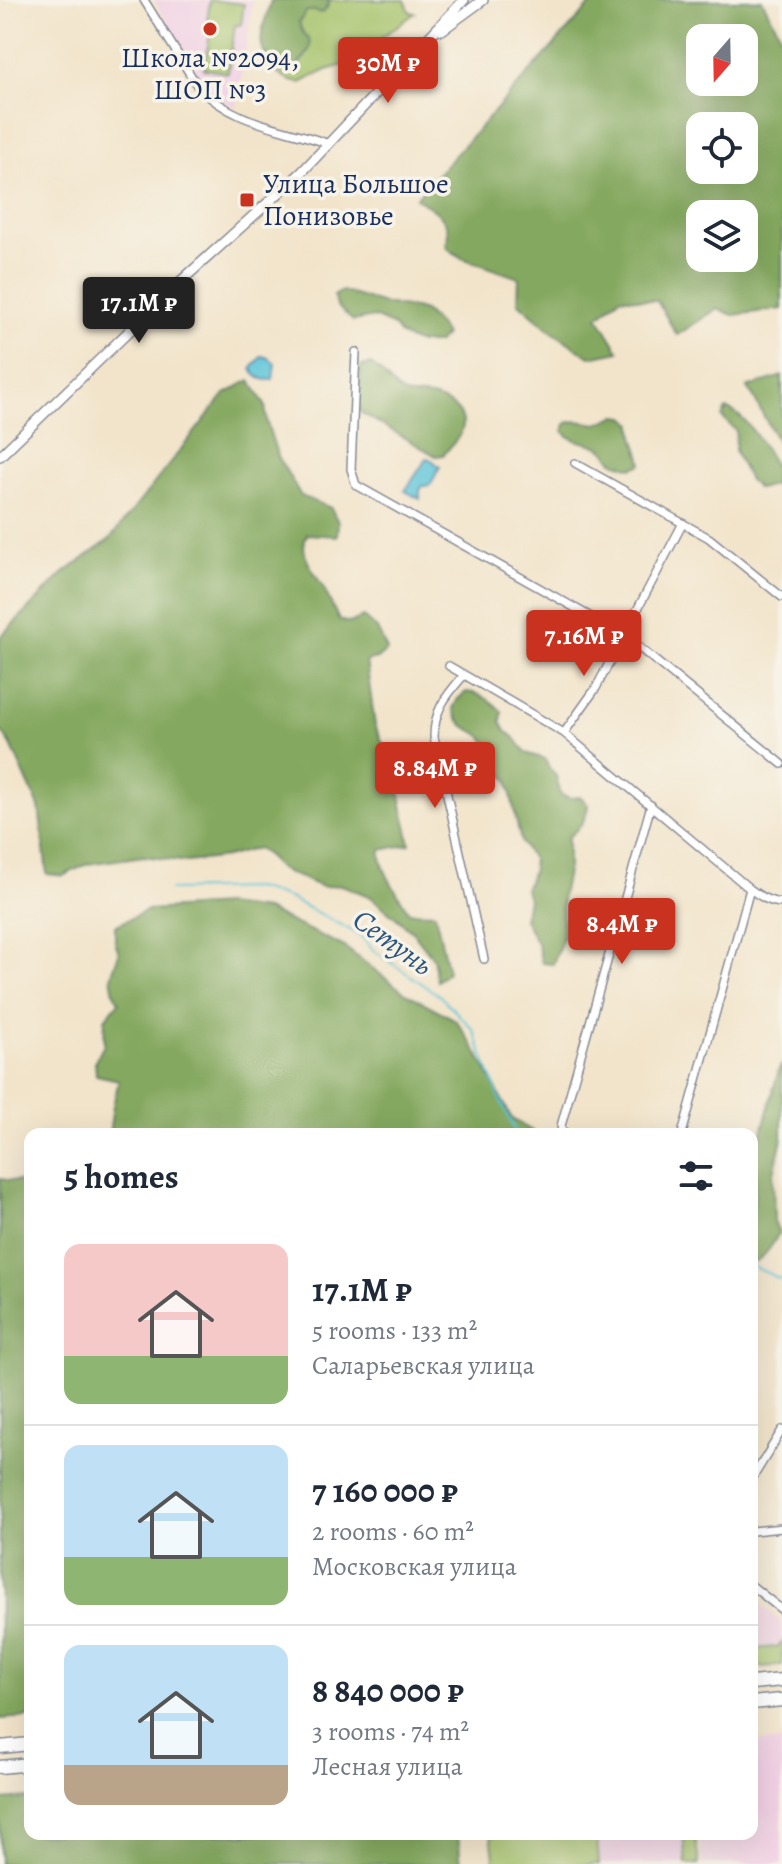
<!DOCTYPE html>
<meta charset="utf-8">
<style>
:root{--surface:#fff;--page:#f2f2f3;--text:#1f2937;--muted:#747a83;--line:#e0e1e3;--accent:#c8321e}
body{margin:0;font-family:Alegreya,serif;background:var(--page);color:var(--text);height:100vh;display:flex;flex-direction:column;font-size:30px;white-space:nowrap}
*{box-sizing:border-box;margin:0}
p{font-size:26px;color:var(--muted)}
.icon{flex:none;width:44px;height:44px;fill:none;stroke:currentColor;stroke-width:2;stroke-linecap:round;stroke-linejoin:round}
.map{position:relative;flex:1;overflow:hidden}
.details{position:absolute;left:24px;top:1128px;width:734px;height:712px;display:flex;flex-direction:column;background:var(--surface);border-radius:16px;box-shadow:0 8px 32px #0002}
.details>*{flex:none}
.needle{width:52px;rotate:200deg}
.buttons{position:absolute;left:686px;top:24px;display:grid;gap:16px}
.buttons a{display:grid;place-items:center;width:72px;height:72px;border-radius:16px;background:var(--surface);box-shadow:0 8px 32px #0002;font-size:40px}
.price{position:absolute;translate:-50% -68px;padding:0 18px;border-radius:8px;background:var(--accent);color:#fff;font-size:26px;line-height:52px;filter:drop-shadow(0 2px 4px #0008)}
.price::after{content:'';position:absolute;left:50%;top:48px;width:24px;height:18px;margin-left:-12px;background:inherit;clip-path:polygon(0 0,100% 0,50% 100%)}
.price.selected{background:#222;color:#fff}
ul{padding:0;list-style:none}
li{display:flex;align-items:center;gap:24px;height:200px;padding:0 40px}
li+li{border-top:2px solid var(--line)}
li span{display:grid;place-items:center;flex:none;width:224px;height:160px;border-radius:16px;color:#555}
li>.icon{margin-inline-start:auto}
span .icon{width:96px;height:96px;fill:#fffc;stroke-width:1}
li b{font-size:34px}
h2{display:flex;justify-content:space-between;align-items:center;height:96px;padding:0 40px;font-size:34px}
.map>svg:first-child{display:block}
</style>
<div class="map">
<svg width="782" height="1864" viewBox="0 0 782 1864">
<rect width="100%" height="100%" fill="#f7f3e8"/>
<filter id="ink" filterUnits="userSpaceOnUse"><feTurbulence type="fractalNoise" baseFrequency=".0125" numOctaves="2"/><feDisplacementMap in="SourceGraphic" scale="16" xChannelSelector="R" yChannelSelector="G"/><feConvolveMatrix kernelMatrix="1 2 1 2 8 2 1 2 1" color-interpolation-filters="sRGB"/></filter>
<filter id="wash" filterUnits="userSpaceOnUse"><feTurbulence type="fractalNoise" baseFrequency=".006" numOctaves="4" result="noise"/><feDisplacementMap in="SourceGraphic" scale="32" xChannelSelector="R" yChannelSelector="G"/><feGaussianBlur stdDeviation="1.8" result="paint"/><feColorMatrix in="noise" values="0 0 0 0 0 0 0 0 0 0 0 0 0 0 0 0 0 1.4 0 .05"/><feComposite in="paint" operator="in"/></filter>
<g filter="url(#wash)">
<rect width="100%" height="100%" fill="#f2e4ca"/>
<path fill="#f1d0e4" d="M154 0H253L237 108 221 100 208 88 200 78Z
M752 1596 782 1623V1647L752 1650Z
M782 1741V1864H702L700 1834H752V1743Z
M614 1834H683L686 1864H599L597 1836Z"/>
<path fill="#a5c26a" stroke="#607864" stroke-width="2" d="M210 0 244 4 241 25H235L228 73 204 69 212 21 207 20Z
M330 0H405L410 12 415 13 367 48 350 63 327 70 300 83 291 81 273 71H281L308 39 303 35 299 22 307 10 327 8Z
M782 1642V1665L752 1668V1649L777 1647Z
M491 1834H614L597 1836 599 1864H495Z
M683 1834H695L699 1864H686Z"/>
<path fill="#84a85e" stroke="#506c5e" stroke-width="2" fill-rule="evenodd" d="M271 0H330L324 12 318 13 315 11H307L299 22C302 35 304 32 309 40 314 51 299 64 292 70L273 71C270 63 263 54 262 46 259 34 268 13 271 0Z
M595 0H762L782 37V309L733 315 717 309 677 335 657 301 620 297 598 317 619 351 590 357 551 331 518 302 519 278 462 258 446 247C454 219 436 211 416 198ZM700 38H744V82H700ZM700 126H744V170H700ZM700 214H744V258H700Z
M342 291 384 304 414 308 424 311 439 325 445 335 438 343H418L408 339 399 334 394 326 374 317 353 321 337 306 334 296Z
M371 364C384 372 391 387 404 394 411 398 416 395 423 396 437 397 462 405 463 423 464 434 450 447 443 455L436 456 360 412 358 403 361 366Z
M782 376V450L748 387Z
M250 380 265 405 267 423 278 457 301 496 331 508 338 522 337 536 307 534C297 554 315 572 324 589 329 599 334 610 339 620L350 623 363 617 377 629 387 650 377 659 366 661 375 726 395 771 410 844 381 850C378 867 400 897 409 912L435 913 448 972 437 981 433 958 412 931 371 897 342 885 322 887 279 869 269 857 257 848 226 857 187 862 144 856 87 864 63 876 47 874 39 807 11 745 0 729V637L64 573 110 539 225 394Z
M726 409C747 412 774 463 782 482L758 489 749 480 735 452 736 431 722 417Z
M615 416 625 417 633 424C632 441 640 448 642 464L632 468C627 466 617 464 613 461 607 456 607 450 599 447 583 439 578 446 563 431L567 423 577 421 598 424Z
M466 692C479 692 494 702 502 712L501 722 506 731 514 737 526 753 545 759 549 768 556 776 561 795 570 798 581 797 588 805C586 820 580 828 568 837V867L562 896 563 937 553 964 542 963 537 943 524 919 528 899 525 889 533 870 532 859 521 842 508 780 494 765 488 745 482 736 464 726 457 718 453 708 458 699Z
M225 905 266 910 343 946 404 992 456 1020 477 1052 512 1119 537 1134H109L113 1106 119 1080 96 1075 95 1061 104 1045 105 1019 119 1002 114 993 111 977 119 953 115 941V926L148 910Z
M782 1065V1137L773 1177 774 1222 779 1232C775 1242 765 1256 756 1262L752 1261V1205H754L756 1155 779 1069Z
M0 1179 30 1183V1717L0 1719Z
M30 1798V1834H458L461 1864H0V1800Z"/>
<path fill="#5dc5d9" stroke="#3c7a9c" stroke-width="2" d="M262 356 269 358 275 363 273 379C265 382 254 377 252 368Z
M427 458 432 460 440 467 430 485 423 486 420 490V499L405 491Z"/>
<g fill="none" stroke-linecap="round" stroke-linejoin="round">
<path stroke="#5dc5d9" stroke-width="2" d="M170 890 256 888 289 898 360 935 373 950 440 996 473 1029 499 1097 517 1134
M752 1266 782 1280"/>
</g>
</g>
<g filter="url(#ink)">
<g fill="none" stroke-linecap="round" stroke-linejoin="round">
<defs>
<path id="minor" d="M144 0 198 87C238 126 281 126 329 144
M356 352 351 469 356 485 625 636 782 764
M575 463 709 538 782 597
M449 666 564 733 750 889C761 897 769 902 782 903
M464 675C447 695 434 709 434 737L484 959
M564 733 596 688 683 523
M566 1134 562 1131 561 1126 651 805
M682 1134 750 889
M752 1479 782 1430
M752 1531 782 1528
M752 1586 782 1610"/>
<path id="tertiary" d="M442 30 483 0
M0 456 180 282 301 173 464 0"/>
<path id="trunk" d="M752 1683 782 1680
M752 1703 782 1700
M0 1747 30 1744
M0 1767 30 1764"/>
</defs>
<use href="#minor" stroke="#868a94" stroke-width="10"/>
<use href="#tertiary" stroke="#868a94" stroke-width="12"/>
<use href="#trunk" stroke="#868a94" stroke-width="15"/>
<use href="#minor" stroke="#fff" stroke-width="7"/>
<use href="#tertiary" stroke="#fff" stroke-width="9"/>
<use href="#trunk" stroke="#fff" stroke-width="12"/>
</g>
</g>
<g fill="#c8321e" stroke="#f7f3e8" stroke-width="3">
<circle cx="210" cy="29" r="8"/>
<rect x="239" y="192" width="16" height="16" rx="4"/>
</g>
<g text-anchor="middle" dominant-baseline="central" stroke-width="7" stroke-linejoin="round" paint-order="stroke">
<g font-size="28" fill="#1b2f5e" stroke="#f7f3e8">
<text x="210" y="58">Школа №2094,<tspan x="210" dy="32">ШОП №3</tspan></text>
<text x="263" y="184" text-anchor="start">Улица Большое<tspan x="263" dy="32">Понизовье</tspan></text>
</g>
<g font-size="30" font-style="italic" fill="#2c547d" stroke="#f7f3e8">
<text transform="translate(393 942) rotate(36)">Сетунь</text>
</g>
</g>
</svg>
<div class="buttons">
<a><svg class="needle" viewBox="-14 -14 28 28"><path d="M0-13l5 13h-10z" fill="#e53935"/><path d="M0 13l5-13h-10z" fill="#747a83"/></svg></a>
<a><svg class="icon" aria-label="locate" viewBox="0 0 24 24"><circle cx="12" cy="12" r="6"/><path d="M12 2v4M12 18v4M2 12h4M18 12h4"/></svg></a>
<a><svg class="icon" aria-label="layers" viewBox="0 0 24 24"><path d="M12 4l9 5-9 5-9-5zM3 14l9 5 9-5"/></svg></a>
</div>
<b class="price" style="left:388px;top:105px">30M ₽</b>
<b class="price selected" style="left:139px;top:345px">17.1M ₽</b>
<b class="price" style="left:584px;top:678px">7.16M ₽</b>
<b class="price" style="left:435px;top:810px">8.84M ₽</b>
<b class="price" style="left:622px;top:966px">8.4M ₽</b>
<section class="details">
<h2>5 homes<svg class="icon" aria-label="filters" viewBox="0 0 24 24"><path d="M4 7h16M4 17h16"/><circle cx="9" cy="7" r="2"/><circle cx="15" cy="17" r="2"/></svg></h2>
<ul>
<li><span style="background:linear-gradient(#f6c9c9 70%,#8fb573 0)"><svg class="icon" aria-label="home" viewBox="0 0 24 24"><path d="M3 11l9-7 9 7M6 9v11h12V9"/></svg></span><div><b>17.1M ₽</b><p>5 rooms · 133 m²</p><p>Саларьевская улица</p></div></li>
<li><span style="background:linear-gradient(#bfe0f5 70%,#8fb573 0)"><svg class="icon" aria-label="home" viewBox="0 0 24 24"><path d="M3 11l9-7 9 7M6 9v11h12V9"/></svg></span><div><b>7 160 000 ₽</b><p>2 rooms · 60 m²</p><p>Московская улица</p></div></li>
<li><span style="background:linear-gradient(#bfe0f5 75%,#b9a48a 0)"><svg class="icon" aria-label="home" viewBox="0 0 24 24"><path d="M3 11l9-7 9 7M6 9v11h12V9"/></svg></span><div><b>8 840 000 ₽</b><p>3 rooms · 74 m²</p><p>Лесная улица</p></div></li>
</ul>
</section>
</div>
